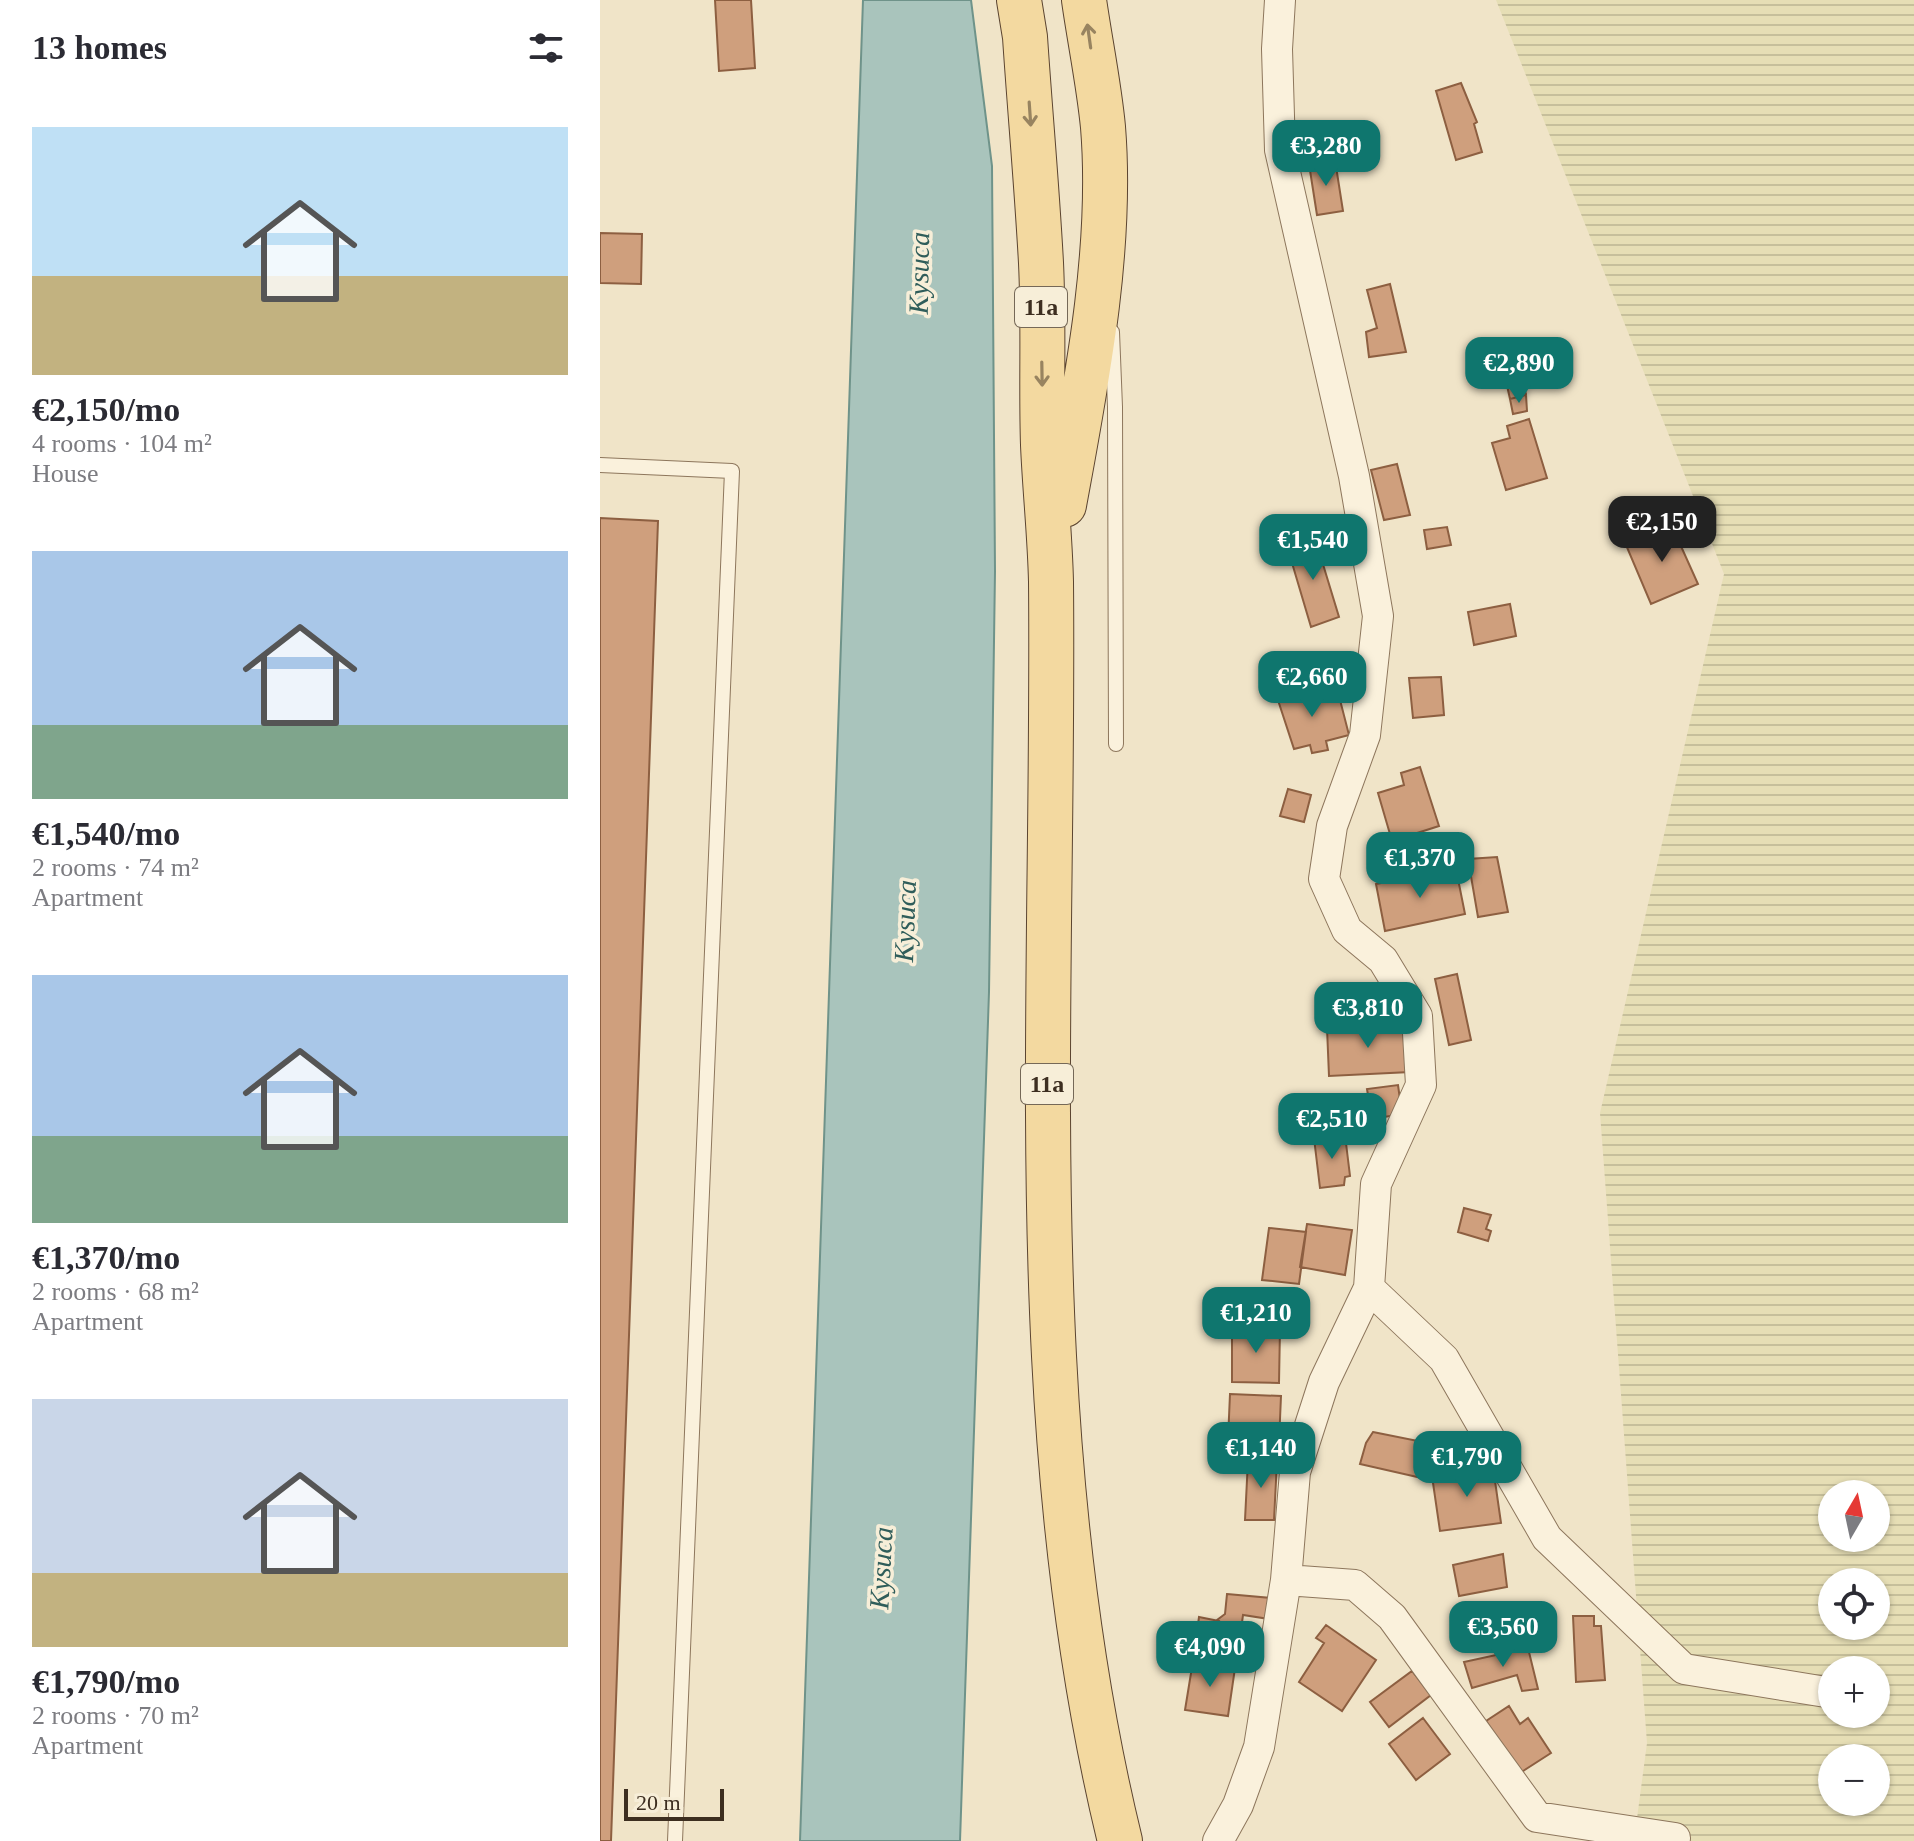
<!DOCTYPE html>
<meta charset="utf-8">
<style>
:root{--surface:#fff;--page:#f2f2f3;--text:#2b2b33;--muted:#7c7c81;--accent:#0f766e}
body{margin:0;font-family:"Times New Roman",serif;background:var(--page);color:var(--text);height:100vh;display:flex;flex-direction:column;font-size:30px;white-space:nowrap}
*{box-sizing:border-box;margin:0}
p{font-size:26px;color:var(--muted)}
.icon{flex:none;width:44px;height:44px;fill:none;stroke:currentColor;stroke-width:2;stroke-linecap:round;stroke-linejoin:round}
.map{position:relative;flex:1;overflow:hidden}
.sheet{display:flex;flex-direction:column;background:var(--surface);width:600px}
.sheet>*{flex:none}
.needle{width:52px;rotate:9deg}
.controls{position:absolute;left:1218px;top:1480px;display:grid;gap:16px}
.controls a{display:grid;place-items:center;width:72px;height:72px;border-radius:50%;background:var(--surface);box-shadow:0 2px 6px #0004;font-size:40px}
.scale{position:absolute;left:24px;bottom:20px;width:100px;box-sizing:border-box;padding-left:8px;border:4px solid #3d2e20;border-top:0;font-size:22px;line-height:28px;white-space:nowrap;color:#3d2e20;-webkit-text-stroke:6px #f7eed8;paint-order:stroke}
.price{position:absolute;translate:-50% -68px;padding:0 18px;border-radius:16px;background:var(--accent);color:#fff;font-size:26px;line-height:52px;filter:drop-shadow(0 2px 4px #0008)}
.price::after{content:'';position:absolute;left:50%;top:48px;width:24px;height:18px;margin-left:-12px;background:inherit;clip-path:polygon(0 0,100% 0,50% 100%)}
.price.active{background:#222;color:#fff}
ul{padding:0;list-style:none}
li{display:grid;align-content:center;gap:16px;height:424px;padding:0 32px}
li span{display:grid;place-items:center;height:248px;border-radius:0px;color:#555}
li>.icon{margin-inline-start:auto}
span .icon{width:144px;height:144px;fill:#fffc;stroke-width:1}
li b{font-size:34px}
h2{display:flex;justify-content:space-between;align-items:center;height:96px;padding:0 32px;font-size:34px}
main{display:flex;flex:1;min-height:0}
.map>svg:first-child{display:block}
</style>
<main>
<section class="sheet">
<h2>13 homes<svg class="icon" aria-label="filters" viewBox="0 0 24 24"><path d="M4 7h16M4 17h16"/><circle cx="9" cy="7" r="2"/><circle cx="15" cy="17" r="2"/></svg></h2>
<ul>
<li><span style="background:linear-gradient(#bfe0f5 60%,#c2b280 0)"><svg class="icon" aria-label="home" viewBox="0 0 24 24"><path d="M3 11l9-7 9 7M6 9v11h12V9"/></svg></span><div><b>€2,150/mo</b><p>4 rooms · 104 m²</p><p>House</p></div></li>
<li><span style="background:linear-gradient(#a9c7e8 70%,#7fa58c 0)"><svg class="icon" aria-label="home" viewBox="0 0 24 24"><path d="M3 11l9-7 9 7M6 9v11h12V9"/></svg></span><div><b>€1,540/mo</b><p>2 rooms · 74 m²</p><p>Apartment</p></div></li>
<li><span style="background:linear-gradient(#a9c7e8 65%,#7fa58c 0)"><svg class="icon" aria-label="home" viewBox="0 0 24 24"><path d="M3 11l9-7 9 7M6 9v11h12V9"/></svg></span><div><b>€1,370/mo</b><p>2 rooms · 68 m²</p><p>Apartment</p></div></li>
<li><span style="background:linear-gradient(#c9d6e8 70%,#c2b280 0)"><svg class="icon" aria-label="home" viewBox="0 0 24 24"><path d="M3 11l9-7 9 7M6 9v11h12V9"/></svg></span><div><b>€1,790/mo</b><p>2 rooms · 70 m²</p><p>Apartment</p></div></li>
</ul>
</section>
<div class="map">
<svg width="1314" height="1841" viewBox="0 0 1314 1841">
<defs>
<pattern id="farmland-rules" width="6" height="5" patternUnits="userSpaceOnUse" patternTransform="scale(2)"><rect width="6" height="5" fill="#e6deb5"/><path d="M0 2.5h6" fill="none" stroke="#c6bf9b"/></pattern>
</defs>
<rect width="100%" height="100%" fill="#f0e4c8"/>
<path fill="url(#farmland-rules)" fill-rule="evenodd" d="M896 0H1314V1841H1034L1047 1743 1000 1113 1124 574ZM1232 1494H1276V1538H1232ZM1232 1582H1276V1626H1232ZM1232 1670H1276V1714H1232ZM1232 1758H1276V1802H1232Z"/>
<path fill="#a9c4bc" stroke="#6f938a" stroke-width="2" d="M263 0H371L392 166 395 571 389 992 360 1841H200Z"/>
<path fill="#cf9f7d" stroke="#8d5f41" stroke-width="2" d="M115 0H151L155 68 119 71Z
M861 83 877 122 874 124 882 152 856 160 836 91Z
M735 160 743 211 717 215 709 164Z
M0 233 42 234 41 284 0 283Z
M790 284 806 352 769 357 766 332 777 328 767 290Z
M923 378 926 395 910 399 906 381Z
M926 395 927 411 913 414 910 399Z
M929 419 947 478 906 490 892 443 910 438 907 426Z
M797 464 810 515 784 520 771 470Z
M0 518 58 521 11 1841H0Z
M1071 524 1098 584 1051 604 1026 545Z
M847 527 851 545 827 549 824 530Z
M715 538 739 617 711 627 687 546Z
M910 604 916 636 874 645 868 612Z
M841 677 844 715 813 718 809 678Z
M711 688 714 703 739 696 749 735 726 741 728 750 712 753 710 745 694 749 676 694Z
M820 767 839 826 792 841 778 793 804 785 801 773Z
M688 789 711 795 704 822 680 816Z
M897 857 908 912 878 917 868 859Z
M856 869 865 914 785 931 776 884Z
M857 974 871 1040 849 1045 835 979Z
M807 1025 810 1072 729 1076 727 1028Z
M798 1085 802 1114 772 1119 767 1089Z
M745 1135 750 1176 745 1177 744 1185 720 1188 714 1138Z
M864 1208 891 1215 886 1229 891 1231 888 1241 858 1232Z
M707 1224 752 1230 745 1275 700 1267Z
M669 1228 706 1232 699 1284 662 1280Z
M630 1297 655 1298 657 1316H629Z
M632 1327 680 1328 679 1383 632 1382Z
M630 1394 681 1396 679 1442 628 1440Z
M773 1432 828 1443 826 1479 760 1464 766 1443Z
M648 1460 677 1461 674 1520H645Z
M893 1467 901 1523 840 1531 832 1476Z
M903 1554 907 1587 859 1596 853 1565Z
M627 1594 671 1598 669 1619 643 1615 641 1630 617 1628V1620L625 1614Z
M973 1616H994V1626H1001L1005 1680 976 1682Z
M599 1617 619 1621 617 1628 641 1630 635 1668 593 1661Z
M726 1625 776 1660 742 1711 699 1682 724 1643 716 1638Z
M928 1648 938 1689 922 1691 917 1675 872 1688 864 1662Z
M593 1661 635 1668 628 1716 585 1710Z
M812 1671 831 1695 789 1727 770 1702Z
M909 1706 920 1724 928 1718 951 1753 920 1773 886 1721Z
M823 1718 850 1754 816 1780 789 1744Z"/>
<g fill="none" stroke-linecap="round" stroke-linejoin="round">
<defs>
<path id="service" d="M512 332 515 407 516 744
M0 465 132 471 75 1841"/>
<path id="minor" d="M769 1288 844 1359 947 1538 1084 1669 1232 1693
M686 1580 755 1585 792 1617 937 1817 1075 1838
M618 1841 638 1805 659 1747 686 1580 695 1472 724 1382 769 1288 776 1184 821 1085 817 1016 783 960 747 930 724 879 732 826 765 735 778 616 754 476 680 150 677 49 680 0"/>
<path id="primary" d="M419 0 425 37C430 112 437 188 441 263 444 324 441 385 443 445 445 491 450 536 451 582 455 1002 419 1428 520 1841
M464 505C486 385 513 250 503 127 499 85 490 42 484 0"/>
</defs>
<use href="#service" stroke="#8d765c" stroke-width="16"/>
<use href="#minor" stroke="#8d765c" stroke-width="32"/>
<use href="#primary" stroke="#5b4430" stroke-width="46"/>
<use href="#service" stroke="#faf1dc" stroke-width="14"/>
<use href="#minor" stroke="#faf1dc" stroke-width="30"/>
<use href="#primary" stroke="#f3d9a0" stroke-width="44"/>
</g>
<defs><path id="oneway-shaft" d="M-6 0H5M1.5-3L5.5 0L1.5 3" fill="none" stroke-width="1.6" stroke-linecap="round" stroke-linejoin="round" transform="scale(2)"/></defs>
<g stroke="#988460">
<use href="#oneway-shaft" transform="translate(489 36) rotate(-98)"/>
<use href="#oneway-shaft" transform="translate(430 114) rotate(86)"/>
<use href="#oneway-shaft" transform="translate(442 374) rotate(89)"/>
</g>
<g text-anchor="middle" dominant-baseline="central" stroke-width="7" stroke-linejoin="round" paint-order="stroke">
<g fill="#f7eed8" stroke="#756857" stroke-width="2">
<rect x="415" y="287" width="52" height="40" rx="6"/>
<rect x="421" y="1064" width="52" height="40" rx="6"/>
</g>
<g font-size="24" font-weight="bold" fill="#3d2e20">
<text x="441" y="307">11a</text>
<text x="447" y="1084">11a</text>
</g>
<g font-size="28" font-style="italic" fill="#2f5d5a" stroke="#f7eed8">
<text transform="translate(319 273) rotate(-89)">Kysuca</text>
<text transform="translate(305 921) rotate(-88)">Kysuca</text>
<text transform="translate(281 1568) rotate(-87)">Kysuca</text>
</g>
</g>
</svg>
<div class="controls">
<a><svg class="needle" viewBox="-14 -14 28 28"><path d="M0-13l5 13h-10z" fill="#e53935"/><path d="M0 13l5-13h-10z" fill="#7c7c81"/></svg></a>
<a><svg class="icon" aria-label="locate" viewBox="0 0 24 24"><circle cx="12" cy="12" r="6"/><path d="M12 2v4M12 18v4M2 12h4M18 12h4"/></svg></a>
<a>+</a>
<a>−</a>
</div>
<div class="scale">20 m</div>
<b class="price" style="left:726px;top:188px">€3,280</b>
<b class="price" style="left:919px;top:405px">€2,890</b>
<b class="price active" style="left:1062px;top:564px">€2,150</b>
<b class="price" style="left:713px;top:582px">€1,540</b>
<b class="price" style="left:712px;top:719px">€2,660</b>
<b class="price" style="left:820px;top:900px">€1,370</b>
<b class="price" style="left:768px;top:1050px">€3,810</b>
<b class="price" style="left:732px;top:1161px">€2,510</b>
<b class="price" style="left:656px;top:1355px">€1,210</b>
<b class="price" style="left:661px;top:1490px">€1,140</b>
<b class="price" style="left:867px;top:1499px">€1,790</b>
<b class="price" style="left:903px;top:1669px">€3,560</b>
<b class="price" style="left:610px;top:1689px">€4,090</b>
</div>
</main>
